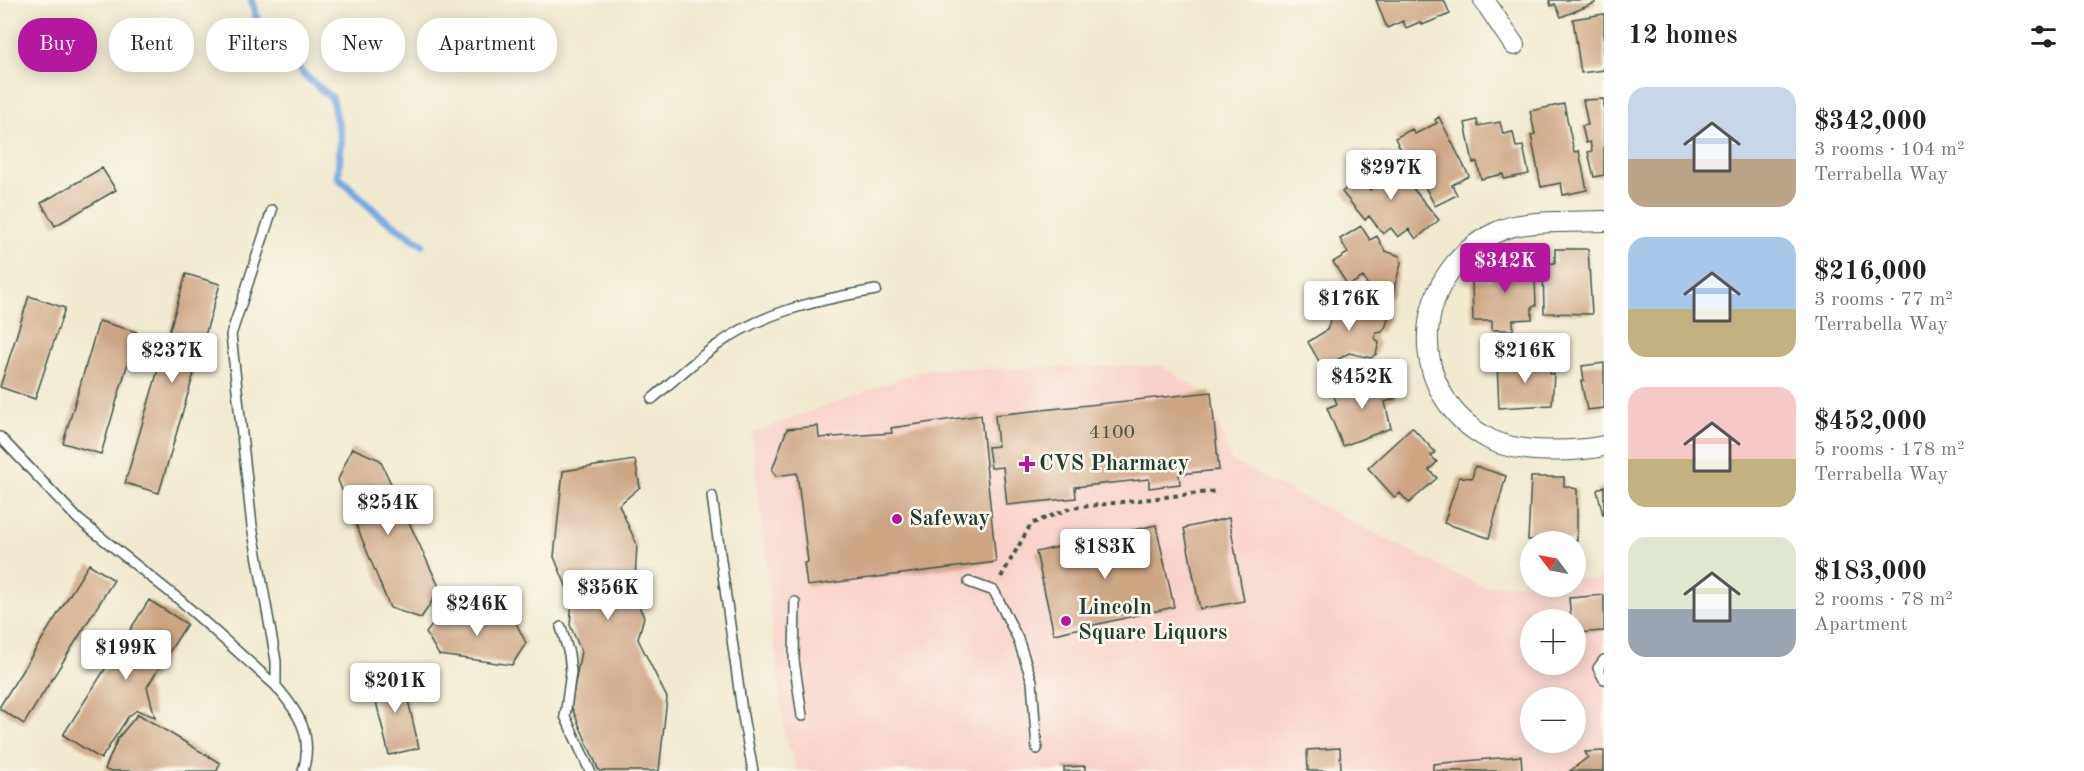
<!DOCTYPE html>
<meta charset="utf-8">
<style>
:root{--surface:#fff;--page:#f6f6f6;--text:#222;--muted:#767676;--accent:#b5179e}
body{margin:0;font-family:"Old Standard TT",serif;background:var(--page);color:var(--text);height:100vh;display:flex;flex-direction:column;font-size:22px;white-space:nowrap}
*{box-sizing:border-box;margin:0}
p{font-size:20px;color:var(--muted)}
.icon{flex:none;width:33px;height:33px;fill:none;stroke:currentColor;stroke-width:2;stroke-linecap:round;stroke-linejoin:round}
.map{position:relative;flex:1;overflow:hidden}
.drawer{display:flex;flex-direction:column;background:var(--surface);width:480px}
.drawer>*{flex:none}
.top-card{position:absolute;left:18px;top:18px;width:570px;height:54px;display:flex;gap:12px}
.needle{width:39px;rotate:302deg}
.fabs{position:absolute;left:1520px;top:531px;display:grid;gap:12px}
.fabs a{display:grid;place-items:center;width:66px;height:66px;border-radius:50%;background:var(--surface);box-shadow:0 3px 15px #0003;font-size:30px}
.price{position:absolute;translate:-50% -51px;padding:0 14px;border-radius:6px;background:#fff;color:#222;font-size:20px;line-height:39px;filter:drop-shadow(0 2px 3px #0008)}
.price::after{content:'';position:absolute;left:50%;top:36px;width:18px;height:14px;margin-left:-9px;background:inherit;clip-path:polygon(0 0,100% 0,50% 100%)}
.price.current{background:var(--accent);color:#fff}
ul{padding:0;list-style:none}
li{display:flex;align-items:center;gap:18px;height:150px;padding:0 24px}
li span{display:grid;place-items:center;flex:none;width:168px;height:120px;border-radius:18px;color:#555}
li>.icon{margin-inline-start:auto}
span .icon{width:72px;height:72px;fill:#fffc;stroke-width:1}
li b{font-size:26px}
h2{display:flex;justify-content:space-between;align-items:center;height:72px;padding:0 24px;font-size:26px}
.pill{padding:0 21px;border-radius:24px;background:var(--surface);box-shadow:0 3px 15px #0003;font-size:21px;line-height:54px}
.pill.current{background:var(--accent);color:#fff}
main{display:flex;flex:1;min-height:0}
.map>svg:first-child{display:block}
</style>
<main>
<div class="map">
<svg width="1604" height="771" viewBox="0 0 1604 771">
<rect width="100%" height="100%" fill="#fbf7ec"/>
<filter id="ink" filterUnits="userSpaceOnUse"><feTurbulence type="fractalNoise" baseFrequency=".0167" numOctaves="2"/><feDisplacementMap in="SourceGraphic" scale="12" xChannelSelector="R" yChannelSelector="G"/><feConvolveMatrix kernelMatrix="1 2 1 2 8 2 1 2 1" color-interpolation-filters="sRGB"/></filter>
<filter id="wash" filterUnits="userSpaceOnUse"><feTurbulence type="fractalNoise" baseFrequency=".008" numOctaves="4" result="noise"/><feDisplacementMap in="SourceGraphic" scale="24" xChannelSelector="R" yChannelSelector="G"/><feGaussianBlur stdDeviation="1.35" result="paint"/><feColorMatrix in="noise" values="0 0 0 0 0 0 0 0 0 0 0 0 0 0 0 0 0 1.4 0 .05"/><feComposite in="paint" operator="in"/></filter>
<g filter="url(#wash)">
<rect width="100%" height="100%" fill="#f1e9d0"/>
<path fill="#f7d0c9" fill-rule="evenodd" d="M1162 366 1209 396 1231 461 1484 588 1530 582V586H1575V579H1604V771H798L784 733 752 433 927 369ZM1530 620H1575V664H1530ZM1530 698H1575V742H1530Z"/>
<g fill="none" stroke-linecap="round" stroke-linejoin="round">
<path stroke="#77a7e1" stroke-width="8" d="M252 0 257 20 303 74 332 98 341 138 338 177 380 216 422 244"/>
</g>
<g id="blocks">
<path fill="#cca583" d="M1376 0H1444L1450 14 1422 25 1420 22 1406 28 1403 21 1387 28Z
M1549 0H1594L1595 3 1561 17 1555 4 1551 6Z
M1604 14V70L1581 73 1573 19Z
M1604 99V175L1594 177 1588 152 1592 151 1590 142 1586 143 1582 126 1588 125 1583 100Z
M1564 104 1574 152 1579 151 1587 190 1563 195 1561 183 1541 187 1531 135 1535 134 1530 111Z
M1439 117 1469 176 1452 185 1457 195 1435 206 1424 185 1420 188 1395 138 1412 129 1415 134 1437 123 1435 120Z
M1477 120 1478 126 1500 122 1503 134 1513 132 1516 147 1523 146 1529 174 1504 179 1503 174 1481 179 1477 162 1473 163 1465 123Z
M1383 152 1439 220 1416 239 1409 229 1398 237 1391 228 1383 234 1369 216 1365 220 1342 192 1360 177 1370 190 1382 180 1369 164Z
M102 168 116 190 55 226 41 203Z
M1361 226 1370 240 1377 236 1385 251 1400 256 1401 264 1396 281 1393 293 1388 299 1374 295 1363 277 1348 286 1333 262 1348 253 1340 239Z
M1555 249H1588L1592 314 1544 313 1543 264 1555 263Z
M1529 256 1530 277H1535L1536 306 1532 307V319L1513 320V330H1492V321H1473L1472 281 1491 280V264H1496V258Z
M186 274 220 284 159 493 125 483Z
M29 296 65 308 35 399 0 387Z
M1330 297 1385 312 1388 319 1386 326 1382 332 1376 333 1375 338 1379 343 1376 354 1371 358 1349 353 1323 368 1308 342 1327 330 1331 317 1326 316Z
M99 321 137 332 101 454 63 443Z
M1540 360H1550V374H1554L1552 405 1499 408 1497 364Z
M1604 363V408L1587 410 1581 381H1584L1582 366Z
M1387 374 1396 398 1385 402 1391 428 1343 446 1327 408 1337 404 1333 394Z
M1211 392 1219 470 1179 474 1180 484 1149 488V479L1075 487 1076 498 1007 505 1003 467 991 468 988 447 998 446 995 415Z
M981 415 996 562 807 586 804 563 808 562 797 473 776 476 772 470 787 429 818 426 819 438 892 433 891 428Z
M1412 427 1435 452 1431 456 1437 462 1429 470 1437 478 1409 503 1400 493 1395 498 1368 468Z
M352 448 380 460 440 589 421 618 390 608 338 480Z
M635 460 640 487 619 505 637 545 634 596 644 617 638 639 667 698 659 771H599L571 706 581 651 570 625 572 600 554 557 563 471Z
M1475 466 1506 476 1489 538 1444 523 1459 477 1472 478Z
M1531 477H1564V486L1577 489V540H1528Z
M1604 486V514L1603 515 1597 490Z
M1229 518 1244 601 1200 609 1184 528Z
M1156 525 1174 607 1054 634 1036 552Z
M89 564 114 580 24 724 0 709V706Z
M1604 595V631L1575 633V620H1571L1569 598Z
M149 600 187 624 147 687 155 717 137 710 128 717 101 759 63 735Z
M444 610 514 619 526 643 512 665 439 655 426 633Z
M402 674 419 748 389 755 371 681Z
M138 714 220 763 217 771H108L105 769 118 738Z
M1340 748 1341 771H1308L1307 750Z
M1604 751V771H1570L1588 757 1585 752Z
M1521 756 1522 771H1433V764Z
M1085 766V771H1064V767Z"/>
</g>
</g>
<g filter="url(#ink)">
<use href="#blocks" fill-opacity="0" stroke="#3e574b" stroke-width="1.5"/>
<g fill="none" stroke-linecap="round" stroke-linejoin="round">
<defs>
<path id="service" d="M272 210 231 335 252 526 276 661V686C298 712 314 735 303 771
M652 399C673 381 693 362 716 346 761 312 821 299 876 290
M0 437 78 519 181 601 276 686
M712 496 742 711 753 771
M969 582 994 591 1018 639 1032 681 1037 749
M795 602 794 660 802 716
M561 627 569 654 571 672 565 716 590 771
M1604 660 1598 668 1604 679"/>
<path id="minor" d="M1484 0 1514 45
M1604 221C1578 222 1527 220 1504 229 1410 266 1400 394 1491 440 1519 454 1575 452 1604 446"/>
</defs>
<use href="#service" stroke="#3e574b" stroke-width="12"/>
<use href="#minor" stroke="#3e574b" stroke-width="22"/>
<path stroke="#3e574b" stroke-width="4" stroke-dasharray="4.5 4.5" stroke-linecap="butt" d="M1001 577 1031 524 1071 508 1217 491"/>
<use href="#service" stroke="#fff" stroke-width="9"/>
<use href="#minor" stroke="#fff" stroke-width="20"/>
</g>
</g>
<g fill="#b5179e" stroke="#fbf7ec" stroke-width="2">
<path d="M1024 455h6v6h6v6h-6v6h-6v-6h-6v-6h6z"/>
<circle cx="897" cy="519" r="6"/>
<circle cx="1066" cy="621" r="6"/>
</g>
<g text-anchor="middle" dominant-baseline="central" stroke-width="5" stroke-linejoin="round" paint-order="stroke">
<g font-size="20" fill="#4a5748">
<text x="1112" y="433">4100</text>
</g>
<g font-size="22" font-weight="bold" fill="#1f3d34" stroke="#fbf7ec" text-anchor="start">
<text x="1039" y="464">CVS Pharmacy</text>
<text x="909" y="519">Safeway</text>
<text x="1078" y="608">Lincoln<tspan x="1078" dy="25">Square Liquors</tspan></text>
</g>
</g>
</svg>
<div class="fabs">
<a><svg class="needle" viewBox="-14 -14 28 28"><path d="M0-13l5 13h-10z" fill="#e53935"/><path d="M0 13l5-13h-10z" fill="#767676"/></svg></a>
<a>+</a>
<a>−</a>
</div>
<b class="price" style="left:1391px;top:201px">$297K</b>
<b class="price current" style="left:1505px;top:294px">$342K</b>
<b class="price" style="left:1349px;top:332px">$176K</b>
<b class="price" style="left:172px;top:384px">$237K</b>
<b class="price" style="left:1525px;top:384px">$216K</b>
<b class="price" style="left:1362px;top:410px">$452K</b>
<b class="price" style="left:388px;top:536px">$254K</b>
<b class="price" style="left:1105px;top:580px">$183K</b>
<b class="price" style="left:608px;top:621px">$356K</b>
<b class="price" style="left:477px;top:637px">$246K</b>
<b class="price" style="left:126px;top:681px">$199K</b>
<b class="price" style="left:395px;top:714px">$201K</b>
<div class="top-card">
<a class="pill current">Buy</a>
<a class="pill">Rent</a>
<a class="pill">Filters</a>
<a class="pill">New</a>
<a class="pill">Apartment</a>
</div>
</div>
<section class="drawer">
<h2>12 homes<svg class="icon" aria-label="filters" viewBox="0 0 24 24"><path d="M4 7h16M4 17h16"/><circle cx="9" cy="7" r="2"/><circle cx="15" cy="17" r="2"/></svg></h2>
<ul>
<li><span style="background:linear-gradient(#c9d6e8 60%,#b9a48a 0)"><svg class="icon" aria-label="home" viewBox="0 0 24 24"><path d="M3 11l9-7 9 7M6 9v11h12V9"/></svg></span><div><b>$342,000</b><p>3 rooms · 104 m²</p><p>Terrabella Way</p></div></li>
<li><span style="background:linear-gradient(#a9c7e8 60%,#c2b280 0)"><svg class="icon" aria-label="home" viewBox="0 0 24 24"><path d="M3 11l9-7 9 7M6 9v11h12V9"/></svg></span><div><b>$216,000</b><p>3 rooms · 77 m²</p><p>Terrabella Way</p></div></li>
<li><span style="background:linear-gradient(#f6c9c9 60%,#c2b280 0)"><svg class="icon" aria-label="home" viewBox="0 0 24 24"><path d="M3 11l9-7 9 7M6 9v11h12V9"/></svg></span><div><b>$452,000</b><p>5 rooms · 178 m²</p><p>Terrabella Way</p></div></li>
<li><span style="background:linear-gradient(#dfe7d0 60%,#9aa5b1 0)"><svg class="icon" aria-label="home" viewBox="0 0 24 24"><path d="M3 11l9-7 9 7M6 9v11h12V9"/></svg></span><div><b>$183,000</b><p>2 rooms · 78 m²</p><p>Apartment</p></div></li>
</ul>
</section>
</main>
